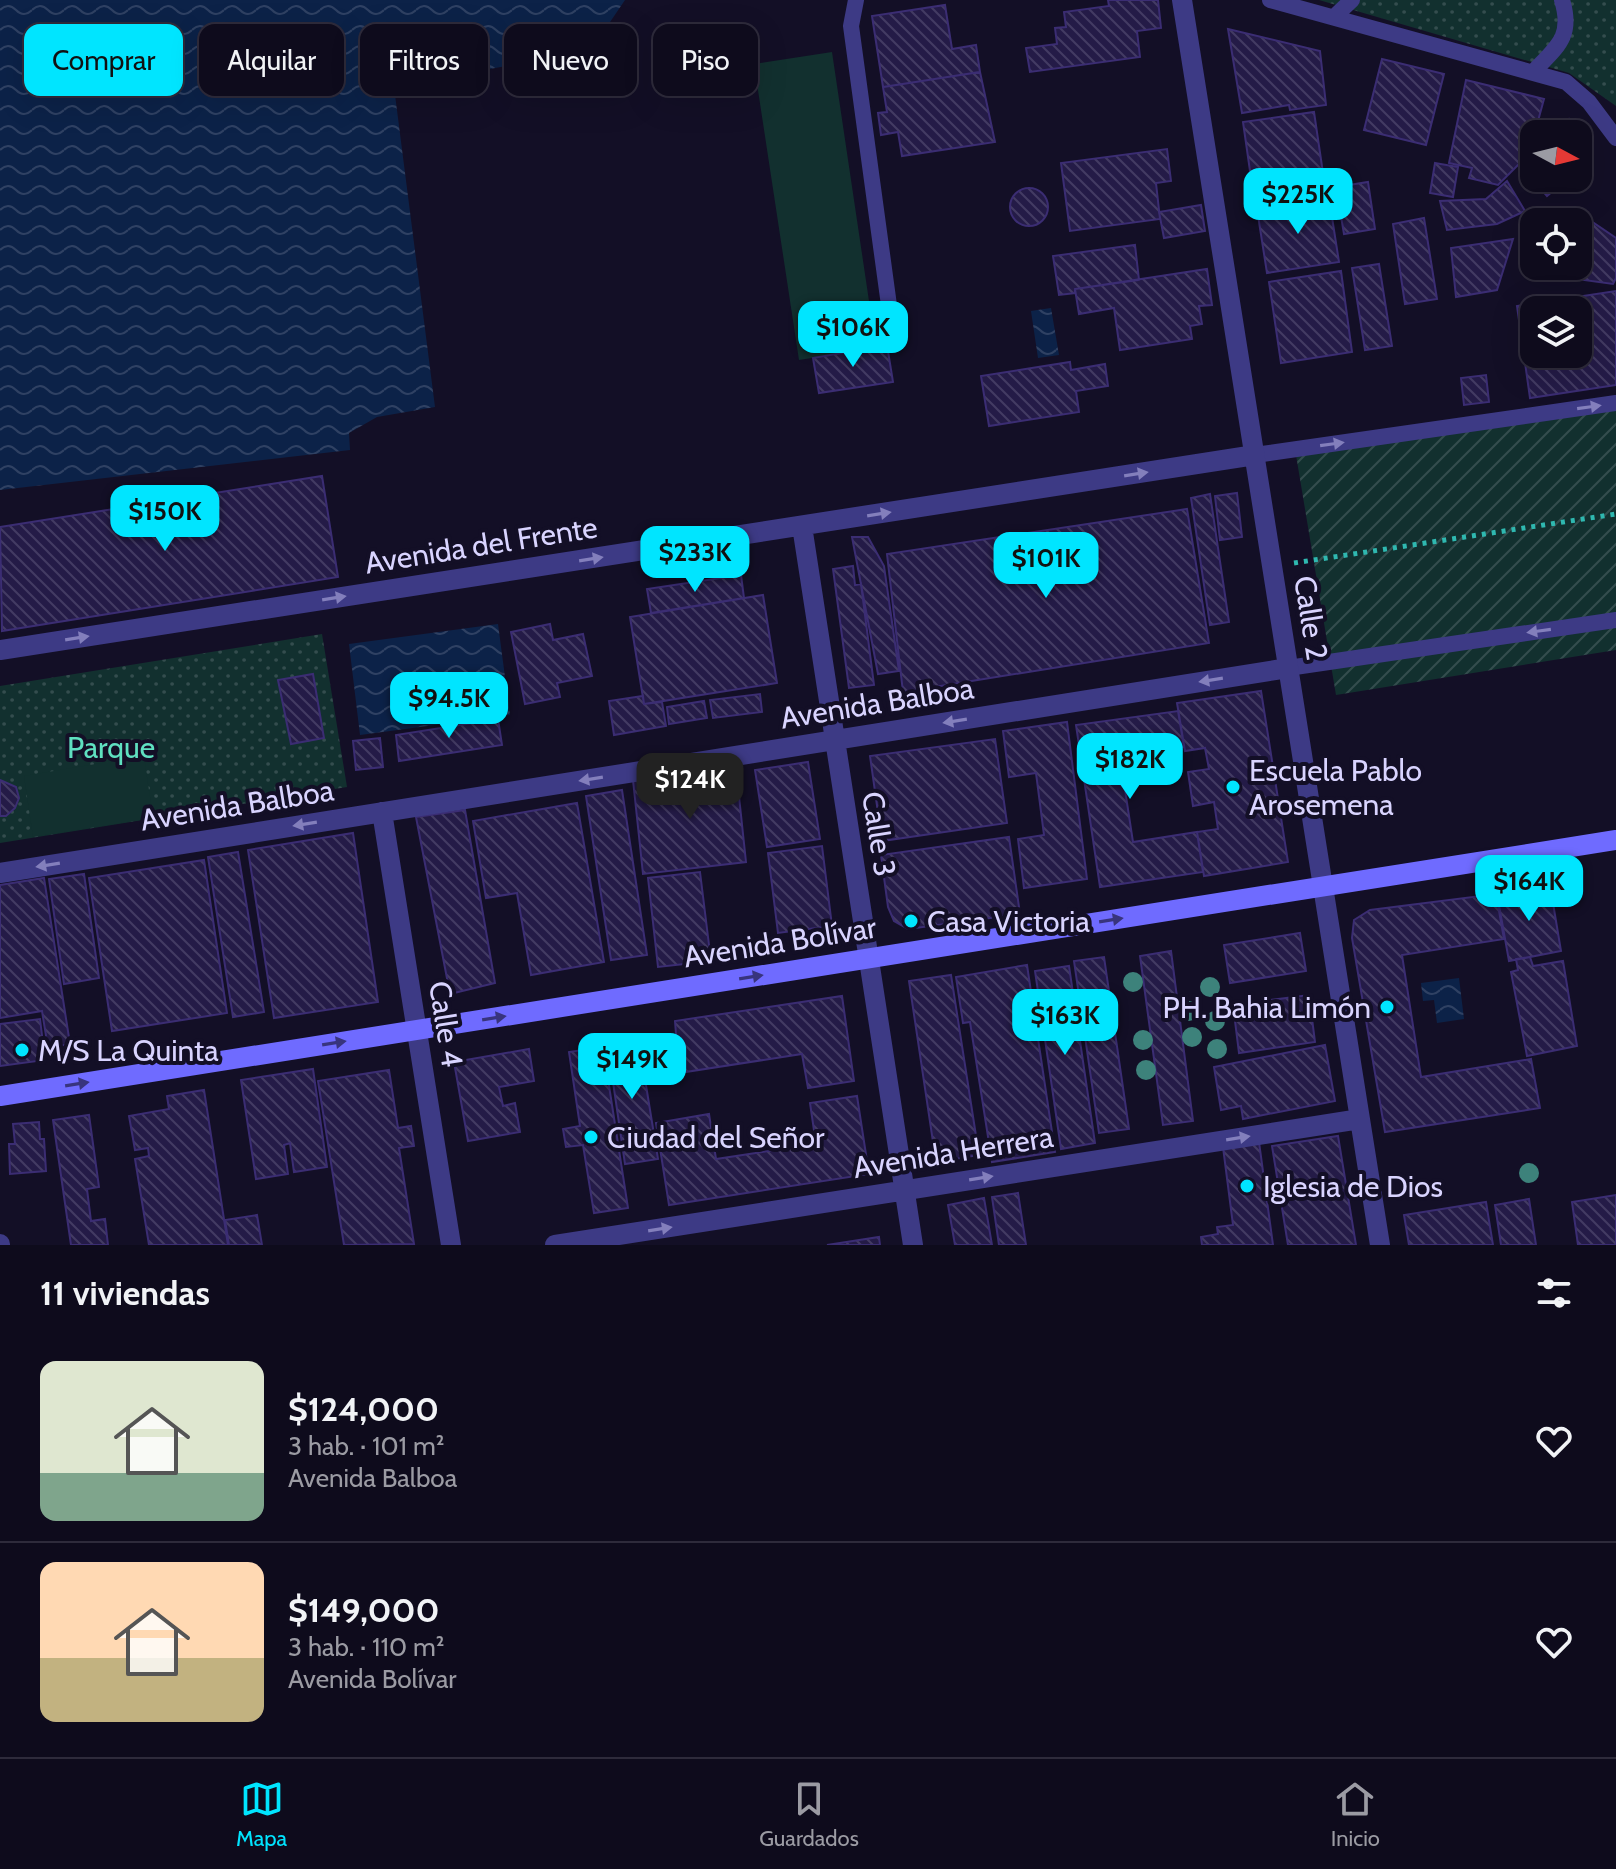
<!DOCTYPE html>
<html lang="es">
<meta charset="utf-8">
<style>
:root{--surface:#0e0b1c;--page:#171425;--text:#f1f3f6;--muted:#9b9ba3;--line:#2e2b3b;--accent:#00e5ff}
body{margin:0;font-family:Cabin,sans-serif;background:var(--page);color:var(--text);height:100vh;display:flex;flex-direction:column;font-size:30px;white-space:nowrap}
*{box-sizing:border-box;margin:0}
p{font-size:26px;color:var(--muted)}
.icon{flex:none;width:44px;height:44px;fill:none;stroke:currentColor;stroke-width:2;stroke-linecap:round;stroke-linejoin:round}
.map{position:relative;height:1245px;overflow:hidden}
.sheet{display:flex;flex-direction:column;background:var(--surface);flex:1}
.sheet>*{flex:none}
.top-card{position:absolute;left:24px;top:24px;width:800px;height:72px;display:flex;gap:16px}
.needle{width:52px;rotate:97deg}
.controls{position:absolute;left:1520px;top:120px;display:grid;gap:16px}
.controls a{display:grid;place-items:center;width:72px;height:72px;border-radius:16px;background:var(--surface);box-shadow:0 8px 32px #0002,0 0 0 2px var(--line);font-size:40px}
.price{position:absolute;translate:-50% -68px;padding:0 18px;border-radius:16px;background:var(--accent);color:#111;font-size:26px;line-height:52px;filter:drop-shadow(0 2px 4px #0008)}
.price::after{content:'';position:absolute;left:50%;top:48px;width:24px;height:18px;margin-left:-12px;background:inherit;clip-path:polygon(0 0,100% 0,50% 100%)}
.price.selected{background:#222;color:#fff}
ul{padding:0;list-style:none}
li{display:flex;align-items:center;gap:24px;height:200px;padding:0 40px}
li+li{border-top:2px solid var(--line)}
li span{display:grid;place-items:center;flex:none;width:224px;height:160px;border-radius:16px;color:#555}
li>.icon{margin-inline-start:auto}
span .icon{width:96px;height:96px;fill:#fffc;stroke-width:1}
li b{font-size:34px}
h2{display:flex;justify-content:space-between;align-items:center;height:96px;padding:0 40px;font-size:34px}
.chip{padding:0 28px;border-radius:16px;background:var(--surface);box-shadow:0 8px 32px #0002,0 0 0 2px var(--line);font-size:28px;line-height:72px}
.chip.selected{background:var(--accent);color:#111}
.dock{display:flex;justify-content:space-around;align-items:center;height:112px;border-top:2px solid var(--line);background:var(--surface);font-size:22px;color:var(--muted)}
.dock a{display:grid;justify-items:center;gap:4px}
.dock .selected{color:var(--accent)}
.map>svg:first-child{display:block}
</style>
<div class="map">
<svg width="1616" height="1245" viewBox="0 0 1616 1245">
<defs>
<pattern id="grass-dots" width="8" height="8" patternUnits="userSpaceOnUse" patternTransform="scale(2)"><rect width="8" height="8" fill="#12302f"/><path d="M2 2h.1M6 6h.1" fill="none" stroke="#344d4e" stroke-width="1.8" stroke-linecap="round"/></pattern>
<pattern id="garden-furrows" width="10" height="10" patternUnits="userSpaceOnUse" patternTransform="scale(2)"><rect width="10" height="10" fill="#12302f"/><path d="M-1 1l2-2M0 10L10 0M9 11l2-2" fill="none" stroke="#344d4e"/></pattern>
<pattern id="water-waves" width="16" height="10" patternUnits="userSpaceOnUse" patternTransform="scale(2)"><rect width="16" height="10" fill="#0c2248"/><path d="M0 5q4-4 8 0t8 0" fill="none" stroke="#2f4163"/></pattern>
<pattern id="building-back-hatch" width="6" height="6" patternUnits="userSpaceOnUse" patternTransform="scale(2)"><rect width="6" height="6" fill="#241b47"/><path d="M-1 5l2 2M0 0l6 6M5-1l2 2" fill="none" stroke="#433b63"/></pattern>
</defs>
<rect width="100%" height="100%" fill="#130f26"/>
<path fill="url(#grass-dots)" d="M1319 0H1616V106L1569 73Z
M322 634 347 787 0 843V686Z"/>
<path fill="url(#garden-furrows)" d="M1616 404V650L1336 695 1296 455Z"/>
<path fill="#12302f" d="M832 52 876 348 799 360 754 64Z
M144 756 153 818 33 837 24 776Z"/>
<path fill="url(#water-waves)" d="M0 0H625L591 50 394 87 435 407 377 417 349 433 350 450 0 490Z
M1051 308 1059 355 1038 358 1031 311Z
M498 624 510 715 360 735 349 644Z
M1459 978 1464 1019 1437 1023 1434 1000 1423 1001 1421 983Z"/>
<path fill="url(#building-back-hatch)" stroke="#3b2d73" stroke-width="2" fill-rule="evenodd" d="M1108 0H1158L1161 28 1137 31 1140 57 1030 72 1026 48 1057 44 1055 28 1066 27 1064 12 1109 6Z
M945 5 952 49 976 45 980 72 883 87 872 16Z
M1228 29 1320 51 1326 105 1290 110 1289 105 1242 113Z
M1382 59 1444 74 1426 145 1364 130Z
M980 72 995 142 902 156 898 132 881 135 878 113 887 112 883 87Z
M1466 80 1544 99 1529 154 1498 185 1469 178 1472 168 1449 163Z
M1314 112 1323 173 1306 176 1307 184 1253 192 1243 122Z
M1569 119 1579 131 1575 134H1554Z
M1167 149 1171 181 1156 183 1160 219 1070 231 1061 163Z
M1534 152V178H1568L1547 196 1521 165Z
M1435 163 1458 167 1453 197 1430 193Z
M1507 181 1525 211 1497 224 1447 230 1440 201 1486 199Z
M1368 182 1375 229 1344 234 1336 187Z
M1010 207a19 19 0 1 1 38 0a19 19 0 1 1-38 0Z
M1329 198 1339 262 1267 273 1257 209Z
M1201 205 1205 231 1164 238 1159 212Z
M1538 207H1558L1579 213 1616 238V278L1613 284 1525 272 1534 226V266H1578V222H1535Z
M1424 218 1437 299 1405 304 1393 224Z
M1513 239 1497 290 1456 297 1451 248Z
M1135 245 1139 280 1075 289V293L1059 295 1053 256Z
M1379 264 1392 346 1365 350 1352 268Z
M1207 269 1212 305 1199 306 1202 324 1190 326 1192 339 1120 350 1114 308 1079 314 1075 289Z
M1341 271 1352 352 1281 363 1269 282Z
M1616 291V385L1530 398 1517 306ZM1534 310H1578V354H1534Z
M887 345 893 382 819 393 813 358Z
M1070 362 1071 370 1105 364 1108 386 1076 391 1079 412 989 426 981 376Z
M1486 375 1489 402 1464 405 1461 378Z
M322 476 338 577 2 631 0 527Z
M1237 493 1242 537 1220 540 1215 496Z
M1210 494 1229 622 1210 625 1191 498Z
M1187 509 1209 643 903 692 887 554Z
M852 537H868L884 566 899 671 878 674Z
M853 566 855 585 861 584 874 685 849 688 833 569Z
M741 575 744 598 651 613 647 589Z
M763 595 777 683 644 704 630 617Z
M550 624 553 640 583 634 592 676 557 683 560 697 525 704 511 632Z
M313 674 324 738 291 744 278 680Z
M1261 691 1288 862 1204 876 1197 832 1218 829 1214 802 1193 806 1188 772 1209 769 1205 748 1185 751 1177 703Z
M760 694 762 712 713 718 710 700Z
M643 696 644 704 662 702 666 726 614 735 609 701Z
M704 701 707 718 669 724 667 707Z
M1178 711 1184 747 1120 757 1133 842 1197 832 1203 872 1100 887 1076 725Z
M498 719 502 745 399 761 396 735Z
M1067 722 1087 879 1024 888 1018 839 1044 835 1036 773 1009 777 1003 731Z
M380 738 383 767 356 770 353 741Z
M995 739 1007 823 882 841 870 756Z
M808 762 820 839 767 847 755 770Z
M736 768 746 862 643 874 633 780Z
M0 780 16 787 19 798 15 808 6 816H0Z
M622 790 647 955 611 960 586 796Z
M577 803 604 962 531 975 517 893 486 898 473 821Z
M465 810 495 983 450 994 416 817Z
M353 833 378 1002 274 1018 248 850Z
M1009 837 1020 914 908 929 894 921 888 907 881 855Z
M822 846 832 926 778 933 768 853Z
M238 852 264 1012 233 1017 208 857Z
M204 860 227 1013 112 1031 89 878Z
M700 872 711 961 658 967 648 878Z
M84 874 99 978 64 984 49 879Z
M44 878 70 1044 48 1048 42 1011 0 1018V885Z
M1550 885 1561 951 1509 961 1497 894Z
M1496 894 1504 939 1402 955 1421 1077 1531 1059 1540 1108 1385 1132 1352 938 1354 920 1370 910Z
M1300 933 1306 971 1230 983 1224 945Z
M1171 951 1193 1121 1163 1125 1140 956Z
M1104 957 1129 1129 1099 1133 1074 961Z
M1530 957 1533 966 1563 961 1577 1046 1527 1056 1511 972 1518 970 1516 959Z
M1027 965 1055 1152 992 1162 970 1022 963 1023 956 977Z
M1069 966 1095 1143 1061 1149 1035 971Z
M951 975 979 1155 936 1162 909 981Z
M1309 995 1315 1042 1239 1053 1233 1005Z
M842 996 854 1081 808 1088 802 1054 679 1073 675 1021Z
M40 1019 45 1060 0 1066V1024Z
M638 1036 658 1159 625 1164 607 1041Z
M1325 1045 1335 1101 1243 1119 1241 1106 1221 1110 1214 1067Z
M603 1047 628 1208 594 1213 583 1145 566 1147 563 1129 580 1126 569 1052Z
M529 1049 534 1081 499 1087 503 1106 515 1103 520 1132 468 1141 454 1062Z
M313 1069 327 1167 294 1172 290 1143 284 1145 288 1174 256 1179 241 1080Z
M389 1070 398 1128 411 1126 414 1146 399 1148 414 1244 344 1245 318 1081Z
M204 1090 228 1245H149L135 1159 149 1156 148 1148 135 1150 129 1116 169 1109 167 1096Z
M857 1096 869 1174 669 1205 656 1123 709 1114 716 1159 816 1144 810 1103Z
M89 1115 99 1187 87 1189 91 1221 105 1219 108 1245H71L53 1120Z
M39 1122 40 1139H44L46 1171 10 1174 9 1144H15L13 1124Z
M1338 1136 1356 1245H1288L1272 1146Z
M1259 1142 1273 1245H1202L1201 1237 1218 1234 1217 1227 1233 1225 1223 1147Z
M1018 1193 1026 1245H999L992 1197Z
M1616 1195V1245H1578L1572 1202Z
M984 1198 992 1245H955L948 1205Z
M1529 1199 1536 1245H1501L1495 1205Z
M1486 1202 1493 1245H1409L1404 1215Z
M257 1215 262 1245H229L225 1220Z
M879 1237 880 1245H827Z"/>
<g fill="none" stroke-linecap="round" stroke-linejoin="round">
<path stroke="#2fb8b0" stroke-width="5" stroke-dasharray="4 6" stroke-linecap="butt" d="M1294 563 1616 514"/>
<path stroke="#3d3a85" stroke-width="16" d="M856 0 851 26 891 320
M1270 0 1566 82 1589 102 1616 138
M1334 17 1352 0
M1534 71C1558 46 1573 36 1562 0
M1255 455 1616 403
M1288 668 1616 620"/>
<path stroke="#3d3a85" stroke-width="20" d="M1182 0 1380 1245
M802 526 913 1245
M0 650 1255 455
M382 812 451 1245
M0 873 1288 668
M0 1244V1245
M555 1245 1360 1119"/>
<path stroke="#6f6bff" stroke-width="20" d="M0 1096 1616 840"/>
</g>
<g fill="#3d827b">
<circle cx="1133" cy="982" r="10"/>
<circle cx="1210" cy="987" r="10"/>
<circle cx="1189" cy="1011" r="10"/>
<circle cx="1215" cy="1021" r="10"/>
<circle cx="1192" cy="1037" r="10"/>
<circle cx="1143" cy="1040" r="10"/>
<circle cx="1217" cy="1049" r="10"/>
<circle cx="1146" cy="1070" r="10"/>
<circle cx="1529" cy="1173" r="10"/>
</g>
<defs><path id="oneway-solid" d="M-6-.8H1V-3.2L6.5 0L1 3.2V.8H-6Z" transform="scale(2)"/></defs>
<g fill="#837fbc">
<use href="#oneway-solid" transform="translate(1589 407) rotate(-8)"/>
<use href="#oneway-solid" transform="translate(1332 444) rotate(-8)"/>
<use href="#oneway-solid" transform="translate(1136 474) rotate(-9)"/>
<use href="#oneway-solid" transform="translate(879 514) rotate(-9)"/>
<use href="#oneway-solid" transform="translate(591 559) rotate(-9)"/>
<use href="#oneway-solid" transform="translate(334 598) rotate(-9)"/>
<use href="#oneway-solid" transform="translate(1539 631) rotate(172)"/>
<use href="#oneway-solid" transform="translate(77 638) rotate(-9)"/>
<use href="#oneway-solid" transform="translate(1211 680) rotate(171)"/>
<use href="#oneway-solid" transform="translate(955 721) rotate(171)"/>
<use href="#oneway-solid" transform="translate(591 779) rotate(171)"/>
<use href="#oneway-solid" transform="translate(305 824) rotate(171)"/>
<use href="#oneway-solid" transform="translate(48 865) rotate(171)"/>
<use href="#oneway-solid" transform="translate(1238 1138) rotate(-9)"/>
<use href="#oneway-solid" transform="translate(981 1178) rotate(-9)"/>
<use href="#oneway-solid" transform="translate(660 1229) rotate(-9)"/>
</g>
<g fill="#38347d">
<use href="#oneway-solid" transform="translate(1111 920) rotate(-9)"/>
<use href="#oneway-solid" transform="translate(751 977) rotate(-9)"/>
<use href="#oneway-solid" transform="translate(494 1018) rotate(-9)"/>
<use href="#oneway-solid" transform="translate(334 1043) rotate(-9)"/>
<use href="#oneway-solid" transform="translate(77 1084) rotate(-9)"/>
</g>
<g fill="#00e5ff" stroke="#130f26" stroke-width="3">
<circle cx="1233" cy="787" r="8"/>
<circle cx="911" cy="921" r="8"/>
<circle cx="1387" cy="1007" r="8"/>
<circle cx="22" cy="1050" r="8"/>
<circle cx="591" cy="1137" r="8"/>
<circle cx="1247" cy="1186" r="8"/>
</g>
<g text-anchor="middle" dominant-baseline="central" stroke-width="8" stroke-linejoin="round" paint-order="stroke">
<g font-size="30" fill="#d9d4ff" stroke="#130f26">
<text transform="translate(481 545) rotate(-9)">Avenida del Frente</text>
<text transform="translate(1311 618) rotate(81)">Calle 2</text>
<text transform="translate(877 703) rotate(-9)">Avenida Balboa</text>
<text transform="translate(237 805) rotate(-9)">Avenida Balboa</text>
<text transform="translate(879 834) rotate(81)">Calle 3</text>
<text transform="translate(780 942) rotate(-9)">Avenida Bolívar</text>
<text transform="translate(446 1024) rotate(81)">Calle 4</text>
<text transform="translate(953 1152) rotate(-9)">Avenida Herrera</text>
</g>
<g font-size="30" fill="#5fe0c0" stroke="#130f26">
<text x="111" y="747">Parque</text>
</g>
<g font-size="30" fill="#d9d4ff" stroke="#130f26" text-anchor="start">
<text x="1249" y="770">Escuela Pablo<tspan x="1249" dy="34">Arosemena</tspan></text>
<text x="927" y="921">Casa Victoria</text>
<text x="1371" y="1007" text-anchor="end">PH. Bahia Limón</text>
<text x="38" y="1050">M/S La Quinta</text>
<text x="607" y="1137">Ciudad del Señor</text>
<text x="1263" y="1186">Iglesia de Dios</text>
</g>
</g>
</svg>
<div class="controls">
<a><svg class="needle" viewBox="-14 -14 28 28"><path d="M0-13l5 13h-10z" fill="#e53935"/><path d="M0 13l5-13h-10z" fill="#9b9ba3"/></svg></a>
<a><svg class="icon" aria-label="locate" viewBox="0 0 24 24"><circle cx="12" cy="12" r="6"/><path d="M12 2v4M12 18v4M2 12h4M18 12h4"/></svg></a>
<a><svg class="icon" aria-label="layers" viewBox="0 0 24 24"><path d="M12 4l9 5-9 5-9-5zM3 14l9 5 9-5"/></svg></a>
</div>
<b class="price" style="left:1298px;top:236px">$225K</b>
<b class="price" style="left:853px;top:369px">$106K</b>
<b class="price" style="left:165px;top:553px">$150K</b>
<b class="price" style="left:695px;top:594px">$233K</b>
<b class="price" style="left:1046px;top:600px">$101K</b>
<b class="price" style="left:449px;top:740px">$94.5K</b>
<b class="price" style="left:1130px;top:801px">$182K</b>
<b class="price selected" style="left:690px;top:821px">$124K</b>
<b class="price" style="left:1529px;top:923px">$164K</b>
<b class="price" style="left:1065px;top:1057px">$163K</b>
<b class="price" style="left:632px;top:1101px">$149K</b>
<div class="top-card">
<a class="chip selected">Comprar</a>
<a class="chip">Alquilar</a>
<a class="chip">Filtros</a>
<a class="chip">Nuevo</a>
<a class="chip">Piso</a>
</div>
</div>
<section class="sheet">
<h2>11 viviendas<svg class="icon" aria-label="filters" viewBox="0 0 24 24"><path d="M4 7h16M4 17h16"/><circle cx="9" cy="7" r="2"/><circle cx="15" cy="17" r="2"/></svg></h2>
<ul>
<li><span style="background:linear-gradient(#dfe7d0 70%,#7fa58c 0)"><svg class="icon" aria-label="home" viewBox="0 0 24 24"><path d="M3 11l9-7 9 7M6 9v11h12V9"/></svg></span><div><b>$124,000</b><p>3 hab. · 101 m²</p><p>Avenida Balboa</p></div><svg class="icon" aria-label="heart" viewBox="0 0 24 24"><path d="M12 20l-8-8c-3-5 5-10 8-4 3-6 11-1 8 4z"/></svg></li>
<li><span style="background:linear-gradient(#ffd9b3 60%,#c2b280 0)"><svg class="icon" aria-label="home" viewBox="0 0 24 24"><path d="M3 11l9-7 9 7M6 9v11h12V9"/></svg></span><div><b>$149,000</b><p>3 hab. · 110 m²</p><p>Avenida Bolívar</p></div><svg class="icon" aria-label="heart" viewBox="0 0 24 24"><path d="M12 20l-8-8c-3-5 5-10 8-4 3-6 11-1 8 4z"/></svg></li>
</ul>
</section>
<nav class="dock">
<a class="selected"><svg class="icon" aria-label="map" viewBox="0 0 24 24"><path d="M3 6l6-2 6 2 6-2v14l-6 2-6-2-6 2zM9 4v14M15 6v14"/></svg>Mapa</a>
<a><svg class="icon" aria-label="saved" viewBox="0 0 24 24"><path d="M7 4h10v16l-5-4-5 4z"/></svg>Guardados</a>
<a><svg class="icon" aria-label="home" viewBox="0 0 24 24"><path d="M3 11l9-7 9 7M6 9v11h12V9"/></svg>Inicio</a>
</nav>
